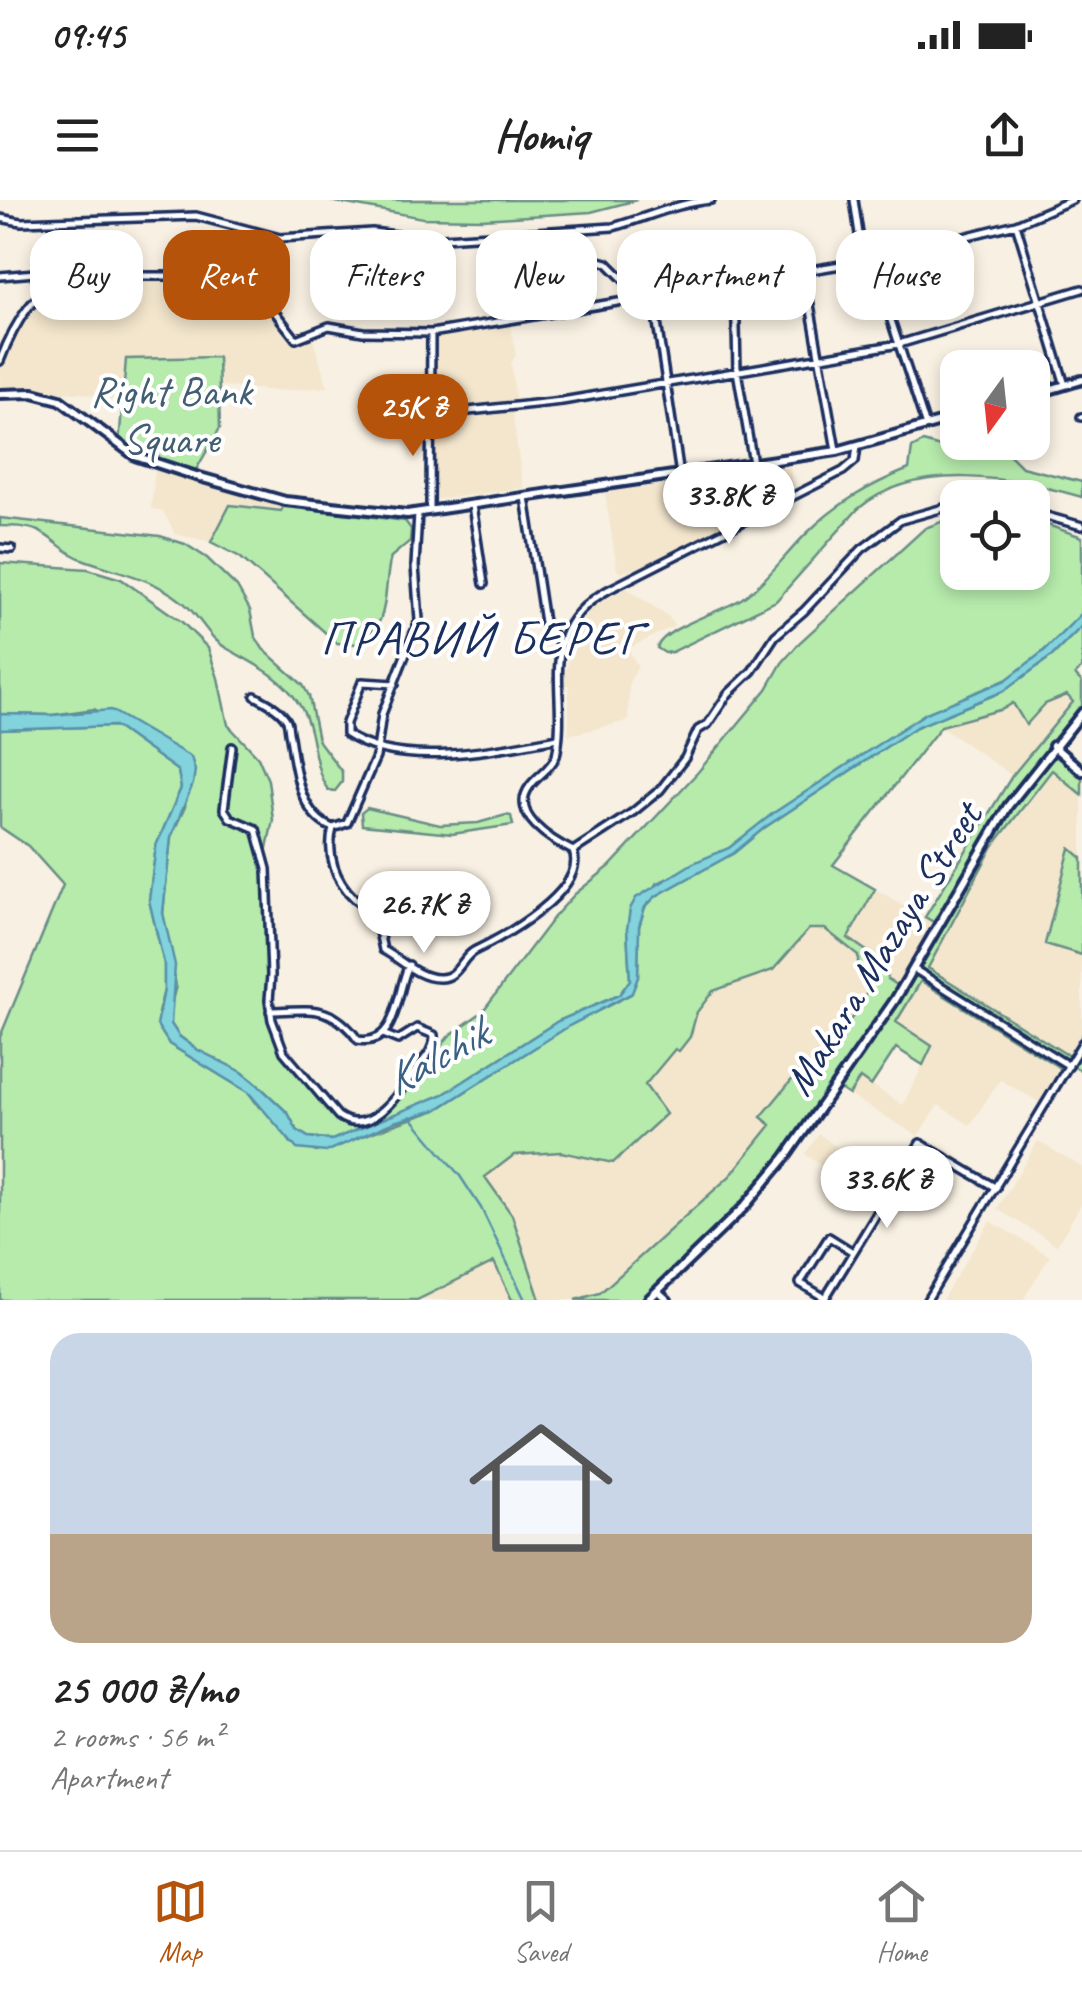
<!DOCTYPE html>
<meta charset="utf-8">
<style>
:root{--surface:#fff;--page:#f6f6f6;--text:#222;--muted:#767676;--line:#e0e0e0;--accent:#b45309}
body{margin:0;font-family:Caveat,sans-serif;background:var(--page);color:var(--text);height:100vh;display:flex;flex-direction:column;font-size:38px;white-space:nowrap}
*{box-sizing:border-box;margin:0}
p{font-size:32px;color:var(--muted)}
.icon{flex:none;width:55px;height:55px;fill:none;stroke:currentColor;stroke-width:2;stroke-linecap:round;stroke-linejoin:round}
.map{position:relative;height:1100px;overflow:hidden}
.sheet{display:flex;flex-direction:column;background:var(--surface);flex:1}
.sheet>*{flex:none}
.hud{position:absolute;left:30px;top:30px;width:1022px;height:90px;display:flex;gap:20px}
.needle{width:65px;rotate:195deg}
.fabs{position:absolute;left:940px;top:150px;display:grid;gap:20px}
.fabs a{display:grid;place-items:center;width:110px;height:110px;border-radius:20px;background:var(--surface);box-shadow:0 5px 15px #0003;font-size:50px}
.price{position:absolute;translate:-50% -85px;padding:0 22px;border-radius:35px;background:#fff;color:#222;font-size:32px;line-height:65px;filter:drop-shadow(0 2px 5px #0008)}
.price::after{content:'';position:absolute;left:50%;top:60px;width:30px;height:22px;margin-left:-15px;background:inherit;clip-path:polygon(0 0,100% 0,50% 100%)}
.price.current{background:var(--accent);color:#fff}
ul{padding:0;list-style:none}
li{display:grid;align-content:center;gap:20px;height:530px;padding:0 50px}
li+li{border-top:2px solid var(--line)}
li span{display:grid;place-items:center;height:310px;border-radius:30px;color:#555}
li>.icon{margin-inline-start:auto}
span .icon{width:180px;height:180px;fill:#fffc;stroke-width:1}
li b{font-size:42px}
.tag{padding:0 35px;border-radius:30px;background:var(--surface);box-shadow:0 5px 15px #0003;font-size:35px;line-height:90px}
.tag.current{background:var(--accent);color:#fff}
.status{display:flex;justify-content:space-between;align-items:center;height:70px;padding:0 50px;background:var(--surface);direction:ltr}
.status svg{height:28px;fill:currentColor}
header{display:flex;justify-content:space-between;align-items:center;height:130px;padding:0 50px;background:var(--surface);font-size:45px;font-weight:800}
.dock{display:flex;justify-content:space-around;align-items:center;height:140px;border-top:2px solid var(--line);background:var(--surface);font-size:28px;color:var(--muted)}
.dock a{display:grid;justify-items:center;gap:5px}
.dock .current{color:var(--accent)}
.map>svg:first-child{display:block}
</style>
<div class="status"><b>09:45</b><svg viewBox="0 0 49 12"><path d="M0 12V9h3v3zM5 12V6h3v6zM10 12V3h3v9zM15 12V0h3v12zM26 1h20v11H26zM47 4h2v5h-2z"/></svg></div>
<header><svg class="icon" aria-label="menu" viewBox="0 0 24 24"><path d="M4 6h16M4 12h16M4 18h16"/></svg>Homiq<svg class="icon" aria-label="share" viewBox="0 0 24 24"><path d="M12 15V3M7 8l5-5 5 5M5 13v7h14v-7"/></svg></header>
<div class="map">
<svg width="1082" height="1100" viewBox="0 0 1082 1100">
<rect width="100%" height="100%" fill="#f8f0e2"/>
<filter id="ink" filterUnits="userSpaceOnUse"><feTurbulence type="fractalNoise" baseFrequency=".01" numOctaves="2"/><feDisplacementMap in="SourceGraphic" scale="20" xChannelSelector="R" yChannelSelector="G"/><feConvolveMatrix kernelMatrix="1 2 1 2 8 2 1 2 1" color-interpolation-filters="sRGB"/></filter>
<g filter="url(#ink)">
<path fill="#f3e6cd" d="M77 79H212L233 86 266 103 290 139 302 141 312 137 328 187 277 191 221 186 218 158 127 159 123 202 81 193 0 191V168L24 118 56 83Z
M510 123 516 155 511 164 516 203 434 211 435 135Z
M512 210 523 288 433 300 434 217Z
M790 267 793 289 641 367 621 373 617 370 605 293Z
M155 269 263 301 284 305 282 311 230 305 211 342 175 334 163 311 151 309Z
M626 388 669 417 674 426 628 449 638 467 629 482 628 521 569 535V486L565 485V476L576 425 582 426 590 408Z
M1066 495 1074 502 1012 576 941 526 1003 509 1013 503 1045 504Z
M1052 570 1082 595V658L1071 649 1045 744 1082 755V835L1069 857 928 768 993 646Z
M875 689 937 724 900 787 888 779 848 738Z
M809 729H825L858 756 872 782 860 807 812 870 804 865 762 916 772 925 730 976 600 1093 575 1100H540L512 1015 485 978 514 955 561 952 613 963 645 886 676 848 690 837 697 812 714 791 773 770Z
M920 780 1060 868 1039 902 1000 880 970 925 938 905 918 936 849 895 860 878 903 905 932 846 896 822Z
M819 934 863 967 849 986 805 954Z
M1038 941 1082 967V1003L1057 1045 997 1009Z
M990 1021 1050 1056 1023 1100H942Z
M494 1062 512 1100H417Z"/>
<path fill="#b6ebac" stroke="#688d85" stroke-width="2.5" d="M325 0H637L591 12 482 19 423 18Z
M218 157 220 228 193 275 153 262 119 244 126 159Z
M923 242 954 251 993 244 1003 248 1022 267 1082 282V297C1014 278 917 259 858 309L776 401 672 452 665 453 657 448C662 428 721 412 741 399 766 382 784 356 806 334 836 304 869 285 909 269L912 248Z
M230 305 281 311 284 305 405 321 411 329 410 341 391 357C382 390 393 425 357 444L337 443 240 357 211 342Z
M957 316 958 372H1032L1033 320 1082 337V413L1073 424 1026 467 1006 480 926 513 773 614 729 648 656 684 627 729 630 780 619 795 558 821 444 894 332 940 308 937 297 930 288 913 257 884 242 872 198 850 179 836 171 824 170 808 176 786 163 713 171 637 185 607 191 557 94 509 52 515 0 514V363L88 369 121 379 182 422 208 448 218 478 228 525 258 557 268 580 273 620 264 662 269 821 282 853 337 917 360 923 384 914 395 904 449 836 482 812 554 717 575 694 610 666 698 572 767 489 782 463 800 442 925 328Z
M0 318 160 336 185 344 207 358 237 387 250 410 255 436 263 449 303 485 309 496 318 540 342 572V582L335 591 328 590C311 564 316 530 299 504 282 476 254 464 228 449 207 438 199 413 180 400 150 377 117 372 82 359 64 353 54 338 38 331 26 326 12 326 0 326Z
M1082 426V467L1075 475 1082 482V510L1006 605 937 724 925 717 1012 576 1073 502 1067 495 1045 504 1026 525 1013 503 1003 509 941 526 833 665 875 689 848 738 884 763 888 779 900 787 761 985 645 1100H575L600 1093 730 976 771 925 761 917 805 864 812 869 860 807 872 782 858 770V755L825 729H809L773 770 713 791 697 812 690 837 679 851 675 849 645 885 666 914 613 963 561 952 514 955 485 977 512 1015 540 1100H512L494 1062 417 1100H0V837L63 685 28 646 0 627V530L115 526 178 571 181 588 156 646 149 700 164 764V790L158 813 169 844 249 893 259 907 270 914 291 943 316 952 436 910 569 826 631 794 638 777 639 727 645 707 656 696 734 653 764 628 916 527 1004 491 1053 455Z
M1052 549 1082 574V595L1052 570 993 646 928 768 1069 856 1082 835V871L1071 865 1060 868 921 781 896 822 932 846 923 865 896 848 871 886 860 878 849 895 837 887 890 810 990 636Z
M367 608 440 625 478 623 506 615 511 616 513 625 452 634 362 625 361 613Z
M1070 648 1082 658V755L1045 744Z"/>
<path fill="#82d3dc" stroke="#5991aa" stroke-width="2.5" d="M1082 413V426L1053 455 1004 491 916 527 764 628 734 653 656 696 645 707 639 726 638 777 632 793 569 826 436 910 394 922 326 952 297 949 249 893 169 844 157 825 164 790V764L149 700 156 646 181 588 178 571 115 526 0 530V514L52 515 111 510 191 557 195 570 193 584 171 637 163 713 175 765 171 824 179 836 198 850 242 872 257 884 288 913 297 930 308 937 332 940 444 894 558 821 619 795 630 780 627 729 630 709 636 698 693 663 729 648 772 614 926 513 1006 480 1045 450Z"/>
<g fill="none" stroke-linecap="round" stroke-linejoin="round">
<path stroke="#5991aa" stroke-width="2.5" d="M410 916 460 976 481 1008 525 1100"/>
<defs>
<path id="street" d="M854 0 863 61
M0 18 21 22 196 16 280 38 372 32 428 39 613 27C646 18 676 3 711 0
M1016 24 1065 185
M571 32 581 56 607 63 642 98
M871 60 926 226
M804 71 836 250
M0 76 47 72 55 80
M735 82 737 171 753 263
M653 96 680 275
M0 161C14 124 36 84 76 76H213L263 97 296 139 329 126 363 132 431 133 871 60 1016 24 1072 0
M431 215 562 201 899 144 1082 89
M1081 217H1082
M525 297 544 422 561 445
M472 305 484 384
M430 310 431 133
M1032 312 1082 326
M0 348 12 349
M395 484 362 482 346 523V534C401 571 497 549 558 538
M255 496C266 502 281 509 287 521 289 526 288 531 290 537 295 568 299 615 333 628L347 623 376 557 382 514 419 420 415 366 418 313
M232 547 224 609 230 618 256 629 267 669 271 775 269 800 272 820 284 852 338 916C369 938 397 896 412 875 421 862 435 851 434 835L417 828 398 840 383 834
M333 628C326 654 335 680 354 698 360 704 369 707 375 713L383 750C401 759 417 778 439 778 458 779 461 758 474 751 503 737 588 690 573 651
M573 651C553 641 508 615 530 586 538 575 550 570 556 556 570 491 532 432 608 390L843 271 855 261 857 246
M573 651 633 612 660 590 685 558 698 530 708 524 728 494 752 471 775 436 804 411 862 349 901 320 958 304
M914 769 1069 866
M270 811C312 810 332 804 358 840 399 847 396 790 409 765
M658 1091 668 1100
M825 1098 800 1083 829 1037 853 1052
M824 1100 920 943 996 988
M927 1100 1082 843"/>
<path id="secondary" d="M0 194 33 193 60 200 135 256 196 276 285 301 407 314 837 251 958 217
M1032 195 1082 180
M1053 546 1082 571
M648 1100 744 1007 785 958 895 800 1008 606 1082 513"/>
</defs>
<use href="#street" stroke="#1b2f5e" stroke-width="12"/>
<use href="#secondary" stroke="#1b2f5e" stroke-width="14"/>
<use href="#street" stroke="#fff" stroke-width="5"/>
<use href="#secondary" stroke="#fff" stroke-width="6"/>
</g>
</g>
<g text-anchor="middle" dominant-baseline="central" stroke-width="8" stroke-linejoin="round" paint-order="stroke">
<g font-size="42" fill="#425e72" stroke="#fff">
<text x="171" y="191">Right Bank<tspan x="171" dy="48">Square</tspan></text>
</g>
<g font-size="42" fill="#1b2f5e" stroke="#fff">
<text transform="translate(883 749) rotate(-58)">Makara Mazaya Street</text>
</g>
<g font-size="45" font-style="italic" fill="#3a6084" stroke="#fff">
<text transform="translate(436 857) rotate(-29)">Kalchik</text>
</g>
<g font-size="48" letter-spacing="2.5" fill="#1b2f5e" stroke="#fff">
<text x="482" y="438">ПРАВИЙ БЕРЕГ</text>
</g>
</g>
</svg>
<div class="fabs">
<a><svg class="needle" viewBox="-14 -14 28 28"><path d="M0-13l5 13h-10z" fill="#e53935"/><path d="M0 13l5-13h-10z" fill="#767676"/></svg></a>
<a><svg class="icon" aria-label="locate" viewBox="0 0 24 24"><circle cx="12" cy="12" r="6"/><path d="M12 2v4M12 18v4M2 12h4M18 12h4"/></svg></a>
</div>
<b class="price current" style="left:413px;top:259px">25K ₴</b>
<b class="price" style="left:729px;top:347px">33.8K ₴</b>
<b class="price" style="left:424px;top:756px">26.7K ₴</b>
<b class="price" style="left:887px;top:1031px">33.6K ₴</b>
<div class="hud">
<a class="tag">Buy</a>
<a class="tag current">Rent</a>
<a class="tag">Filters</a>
<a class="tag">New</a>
<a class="tag">Apartment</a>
<a class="tag">House</a>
</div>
</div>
<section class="sheet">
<ul>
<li><span style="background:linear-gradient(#c9d6e8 65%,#b9a48a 0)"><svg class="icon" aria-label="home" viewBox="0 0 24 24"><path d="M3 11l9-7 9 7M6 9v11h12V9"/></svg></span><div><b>25 000 ₴/mo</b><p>2 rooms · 56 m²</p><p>Apartment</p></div></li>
</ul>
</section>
<nav class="dock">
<a class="current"><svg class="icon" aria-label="map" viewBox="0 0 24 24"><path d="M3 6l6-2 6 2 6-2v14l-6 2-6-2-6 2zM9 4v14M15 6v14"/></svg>Map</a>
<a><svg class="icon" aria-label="saved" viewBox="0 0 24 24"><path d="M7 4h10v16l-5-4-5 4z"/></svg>Saved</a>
<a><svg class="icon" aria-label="home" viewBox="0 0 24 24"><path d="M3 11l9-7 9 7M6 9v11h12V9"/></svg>Home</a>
</nav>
